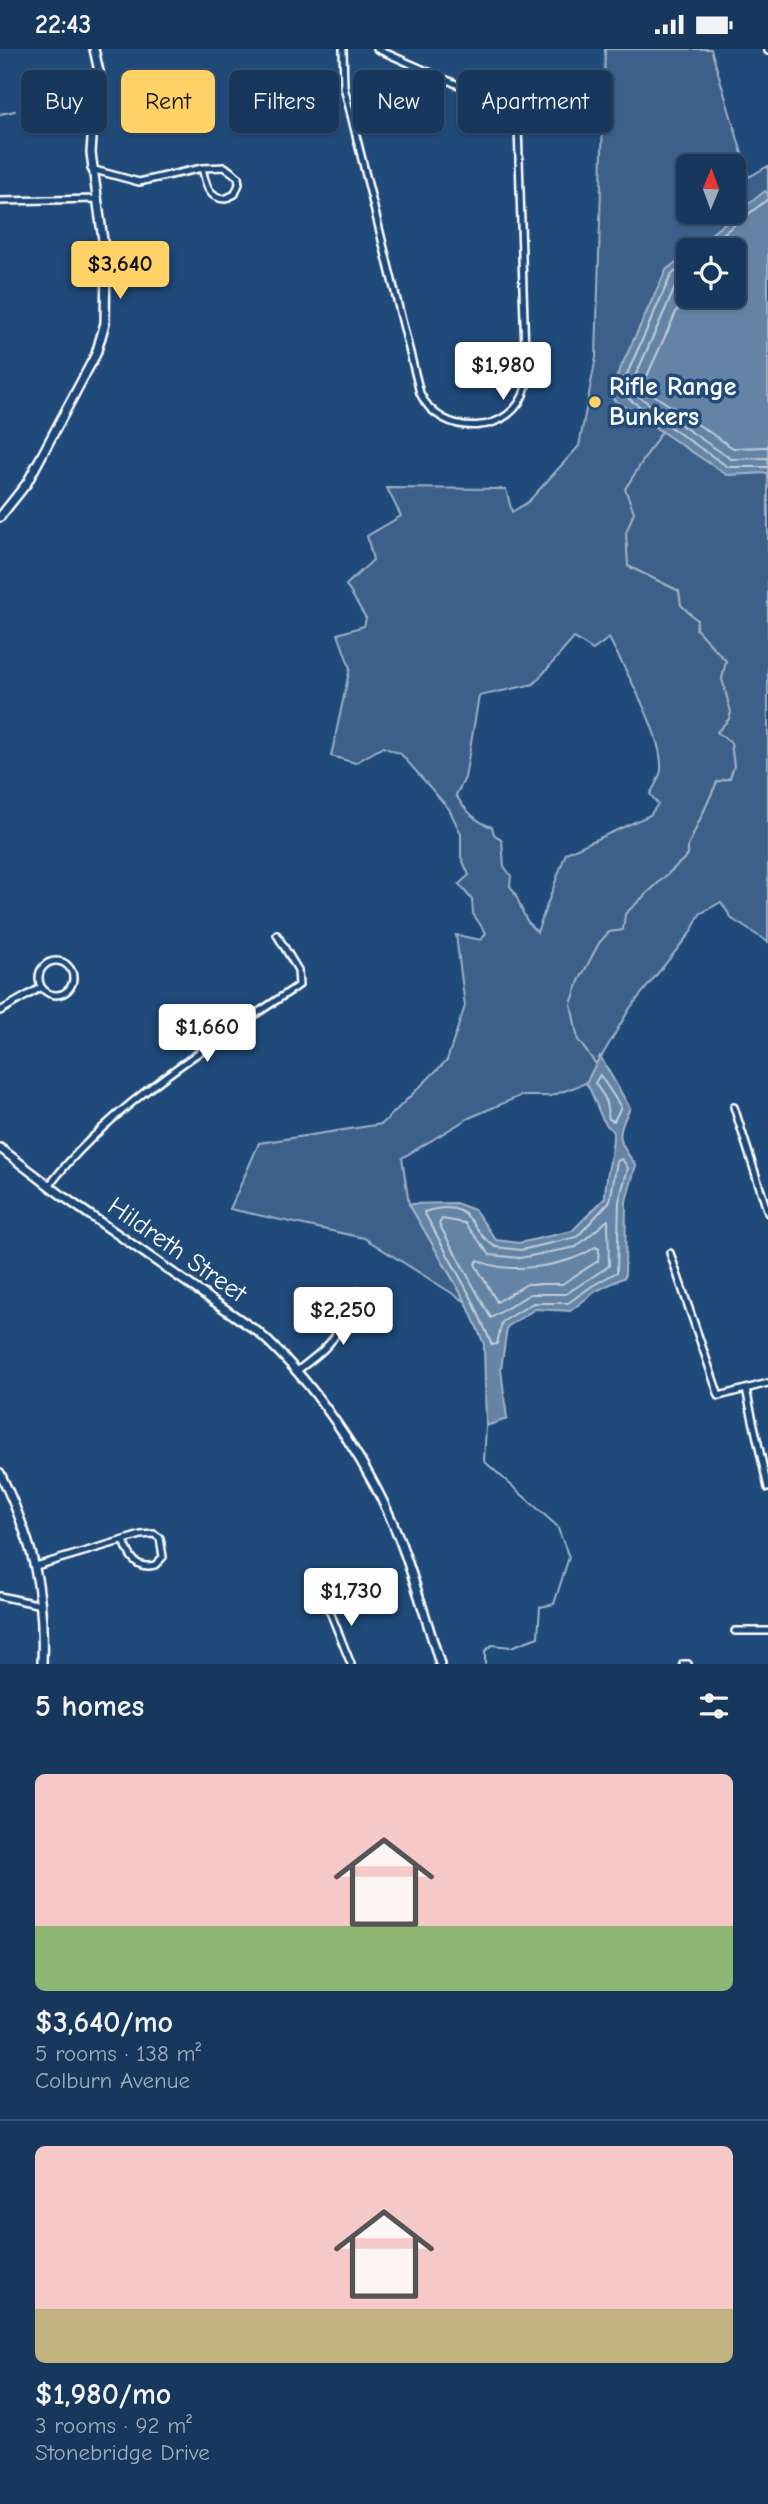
<!DOCTYPE html>
<meta charset="utf-8">
<style>
:root{--surface:#17385c;--page:#244365;--text:#f1f3f6;--muted:#9eacbb;--line:#365272;--accent:#ffd166}
body{margin:0;font-family:"Comic Neue",sans-serif;background:var(--page);color:var(--text);height:100vh;display:flex;flex-direction:column;font-size:26px;white-space:nowrap}
*{box-sizing:border-box;margin:0}
p{font-size:23px;color:var(--muted)}
.icon{flex:none;width:38px;height:38px;fill:none;stroke:currentColor;stroke-width:2;stroke-linecap:round;stroke-linejoin:round}
.map{position:relative;height:1615px;overflow:hidden}
.side{display:flex;flex-direction:column;background:var(--surface);flex:1}
.side>*{flex:none}
.guide{position:absolute;left:21px;top:21px;width:726px;height:63px;display:flex;gap:14px}
.needle{width:46px;rotate:1deg}
.tools{position:absolute;left:676px;top:105px;display:grid;gap:14px}
.tools a{display:grid;place-items:center;width:70px;height:70px;border-radius:10px;background:var(--surface);box-shadow:0 2px 5px #0004,0 0 0 2px var(--line);font-size:35px}
.price{position:absolute;translate:-50% -60px;padding:0 16px;border-radius:7px;background:#fff;color:#222;font-size:23px;line-height:46px;filter:drop-shadow(0 2px 4px #0008)}
.price::after{content:'';position:absolute;left:50%;top:42px;width:21px;height:16px;margin-left:-10px;background:inherit;clip-path:polygon(0 0,100% 0,50% 100%)}
.price.on{background:var(--accent);color:#111}
ul{padding:0;list-style:none}
li{display:grid;align-content:center;gap:14px;height:371px;padding:0 35px}
li+li{border-top:2px solid var(--line)}
li span{display:grid;place-items:center;height:217px;border-radius:10px;color:#555}
li>.icon{margin-inline-start:auto}
span .icon{width:126px;height:126px;fill:#fffc;stroke-width:1}
li b{font-size:30px}
h2{display:flex;justify-content:space-between;align-items:center;height:84px;padding:0 35px;font-size:30px}
.pill{padding:0 24px;border-radius:10px;background:var(--surface);box-shadow:0 2px 5px #0004,0 0 0 2px var(--line);font-size:24px;line-height:63px}
.pill.on{background:var(--accent);color:#111}
.status{display:flex;justify-content:space-between;align-items:center;height:49px;padding:0 35px;background:var(--surface);direction:ltr}
.status svg{height:19px;fill:currentColor}
.map>svg:first-child{display:block}
</style>
<div class="status"><b>22:43</b><svg viewBox="0 0 49 12"><path d="M0 12V9h3v3zM5 12V6h3v6zM10 12V3h3v9zM15 12V0h3v12zM26 1h20v11H26zM47 4h2v5h-2z"/></svg></div>
<div class="map">
<svg width="768" height="1615" viewBox="0 0 768 1615">
<rect width="100%" height="100%" fill="#1f4a7a"/>
<filter id="ink" filterUnits="userSpaceOnUse"><feTurbulence type="fractalNoise" baseFrequency=".0143" numOctaves="2"/><feDisplacementMap in="SourceGraphic" scale="14" xChannelSelector="R" yChannelSelector="G"/><feConvolveMatrix kernelMatrix="1 2 1 2 8 2 1 2 1" color-interpolation-filters="sRGB"/></filter>
<g filter="url(#ink)">
<path fill="#3c618b" stroke="#9eb0c5" stroke-width="2" fill-rule="evenodd" d="M605 0H711L749 128 768 117V893L732 870 721 853 700 865 691 883 630 959 586 1034 551 1047H520L469 1069 402 1109 409 1155 466 1253 364 1189 230 1160 259 1094 382 1075 447 1011 465 957 456 886 481 891 486 884 473 865 472 851 459 835 469 826 461 808V785L449 760 401 705 383 698 355 714 331 707 350 619 338 585 364 577 366 569 346 536 373 511 367 487 401 467 387 439 506 440 512 463 528 453 579 397 596 308ZM688 117H733V163H688ZM688 201H733V247H688ZM574 589 593 601 609 589C625 621 663 686 661 720 661 728 654 737 650 745L658 755 650 766 566 804 537 883C520 869 522 852 510 837L511 827 504 817 502 792 494 785 492 778C477 774 464 760 456 746L465 729 479 647 534 635Z"/>
<path fill="#6583a4" stroke="#a3b5c8" stroke-width="2" d="M765 142 768 145V424L727 426 614 351 610 342 666 221 688 204V247H733V201H691Z
M600 1007 630 1059C616 1087 617 1091 636 1116L626 1152 625 1228 596 1242 570 1262 535 1260 507 1278 501 1320 507 1370 486 1377 484 1295 466 1253 409 1155 456 1154 475 1161 496 1191 519 1194 572 1182 605 1149C605 1126 614 1105 613 1082 598 1071 598 1052 586 1034Z"/>
<g fill="none" stroke-linecap="round" stroke-linejoin="round">
<path stroke="#c1cddb" stroke-width="2" d="M702 201 768 150
M688 213 671 226 619 343 728 418H768
M688 224 678 232 629 341 731 410 768 409
M688 237 642 338 733 399 768 398
M600 1026 621 1058 614 1072 609 1070 605 1049 595 1034Z
M622 1110 628 1119 619 1152 617 1223 592 1237 568 1254H533L502 1273 497 1295 492 1296 472 1250 424 1163C476 1147 469 1184 496 1198L521 1201 577 1188 610 1152 617 1112Z
M442 1170 465 1174 490 1206 520 1209 576 1198 608 1171 609 1217 566 1245H530L491 1269 439 1175Z
M595 1198 599 1200 598 1212 562 1235H527L497 1253 475 1215 478 1211C506 1227 571 1217 595 1198Z"/>
<path stroke="#a3b5c8" stroke-width="2" d="M0 65 15 62
M596 1015 578 991 571 955 579 932 599 894 609 883 623 881 625 865 688 806V797L717 733 730 729 734 717 731 694 717 683 729 670 731 663 722 630 726 612 696 580 697 571 681 556 679 542 628 517 626 484 634 463 625 440 662 382
M485 1615V1602L492 1596 511 1598 538 1588 540 1558 554 1555 569 1508 557 1477 484 1412 486 1378"/>
<defs>
<path id="minor" d="M343 0 344 38 420 344C440 390 515 387 526 337L518 76 513 64 499 54 377 0
M767 0 768 2
M91 120 139 133 202 119 225 118 238 128 239 135 235 145 225 150C207 149 206 134 202 119
M0 152 97 150
M39 929a17 17 0 1 1 34 0a17 17 0 1 1-34 0Z
M0 962 40 939
M734 1058 768 1164
M49 1137C112 1054 214 994 299 936L298 921 277 886
M670 1204 719 1347 768 1334
M297 1322C312 1310 331 1298 339 1279 345 1265 344 1249 359 1242
M746 1340 768 1439
M36 1517 141 1486 154 1485 160 1489 163 1508 155 1516C136 1521 129 1507 124 1491
M0 1547 41 1556
M326 1553 351 1615
M735 1582H768
M683 1615H688"/>
<path id="tertiary" d="M0 468 27 434 96 305 105 274 106 213 91 104 93 75 102 36 94 0
M0 1099 64 1148 258 1283C319 1337 380 1431 406 1508 418 1543 429 1579 440 1615
M0 1424C33 1493 45 1539 42 1615"/>
</defs>
<use href="#minor" stroke="#fff" stroke-width="10"/>
<use href="#tertiary" stroke="#fff" stroke-width="12"/>
<use href="#minor" stroke="#1f4a7a" stroke-width="5"/>
<use href="#tertiary" stroke="#1f4a7a" stroke-width="7"/>
</g>
</g>
<circle fill="#ffd166" stroke="#1f4a7a" stroke-width="2.5" cx="595" cy="353" r="7"/>
<g text-anchor="middle" dominant-baseline="central" stroke-width="7" stroke-linejoin="round" paint-order="stroke">
<g font-size="26" font-weight="bold" fill="#fff" stroke="#1f4a7a" text-anchor="start">
<text x="609" y="338">Rifle Range<tspan x="609" dy="30">Bunkers</tspan></text>
</g>
<g font-size="26" fill="#fff" stroke="#1f4a7a">
<text transform="translate(177 1201) rotate(35)">Hildreth Street</text>
</g>
</g>
</svg>
<div class="tools">
<a><svg class="needle" viewBox="-14 -14 28 28"><path d="M0-13l5 13h-10z" fill="#e53935"/><path d="M0 13l5-13h-10z" fill="#9eacbb"/></svg></a>
<a><svg class="icon" aria-label="locate" viewBox="0 0 24 24"><circle cx="12" cy="12" r="6"/><path d="M12 2v4M12 18v4M2 12h4M18 12h4"/></svg></a>
</div>
<b class="price on" style="left:120px;top:252px">$3,640</b>
<b class="price" style="left:503px;top:353px">$1,980</b>
<b class="price" style="left:207px;top:1015px">$1,660</b>
<b class="price" style="left:343px;top:1298px">$2,250</b>
<b class="price" style="left:351px;top:1579px">$1,730</b>
<div class="guide">
<a class="pill">Buy</a>
<a class="pill on">Rent</a>
<a class="pill">Filters</a>
<a class="pill">New</a>
<a class="pill">Apartment</a>
</div>
</div>
<section class="side">
<h2>5 homes<svg class="icon" aria-label="filters" viewBox="0 0 24 24"><path d="M4 7h16M4 17h16"/><circle cx="9" cy="7" r="2"/><circle cx="15" cy="17" r="2"/></svg></h2>
<ul>
<li><span style="background:linear-gradient(#f6c9c9 70%,#8fb573 0)"><svg class="icon" aria-label="home" viewBox="0 0 24 24"><path d="M3 11l9-7 9 7M6 9v11h12V9"/></svg></span><div><b>$3,640/mo</b><p>5 rooms · 138 m²</p><p>Colburn Avenue</p></div></li>
<li><span style="background:linear-gradient(#f6c9c9 75%,#c2b280 0)"><svg class="icon" aria-label="home" viewBox="0 0 24 24"><path d="M3 11l9-7 9 7M6 9v11h12V9"/></svg></span><div><b>$1,980/mo</b><p>3 rooms · 92 m²</p><p>Stonebridge Drive</p></div></li>
</ul>
</section>
